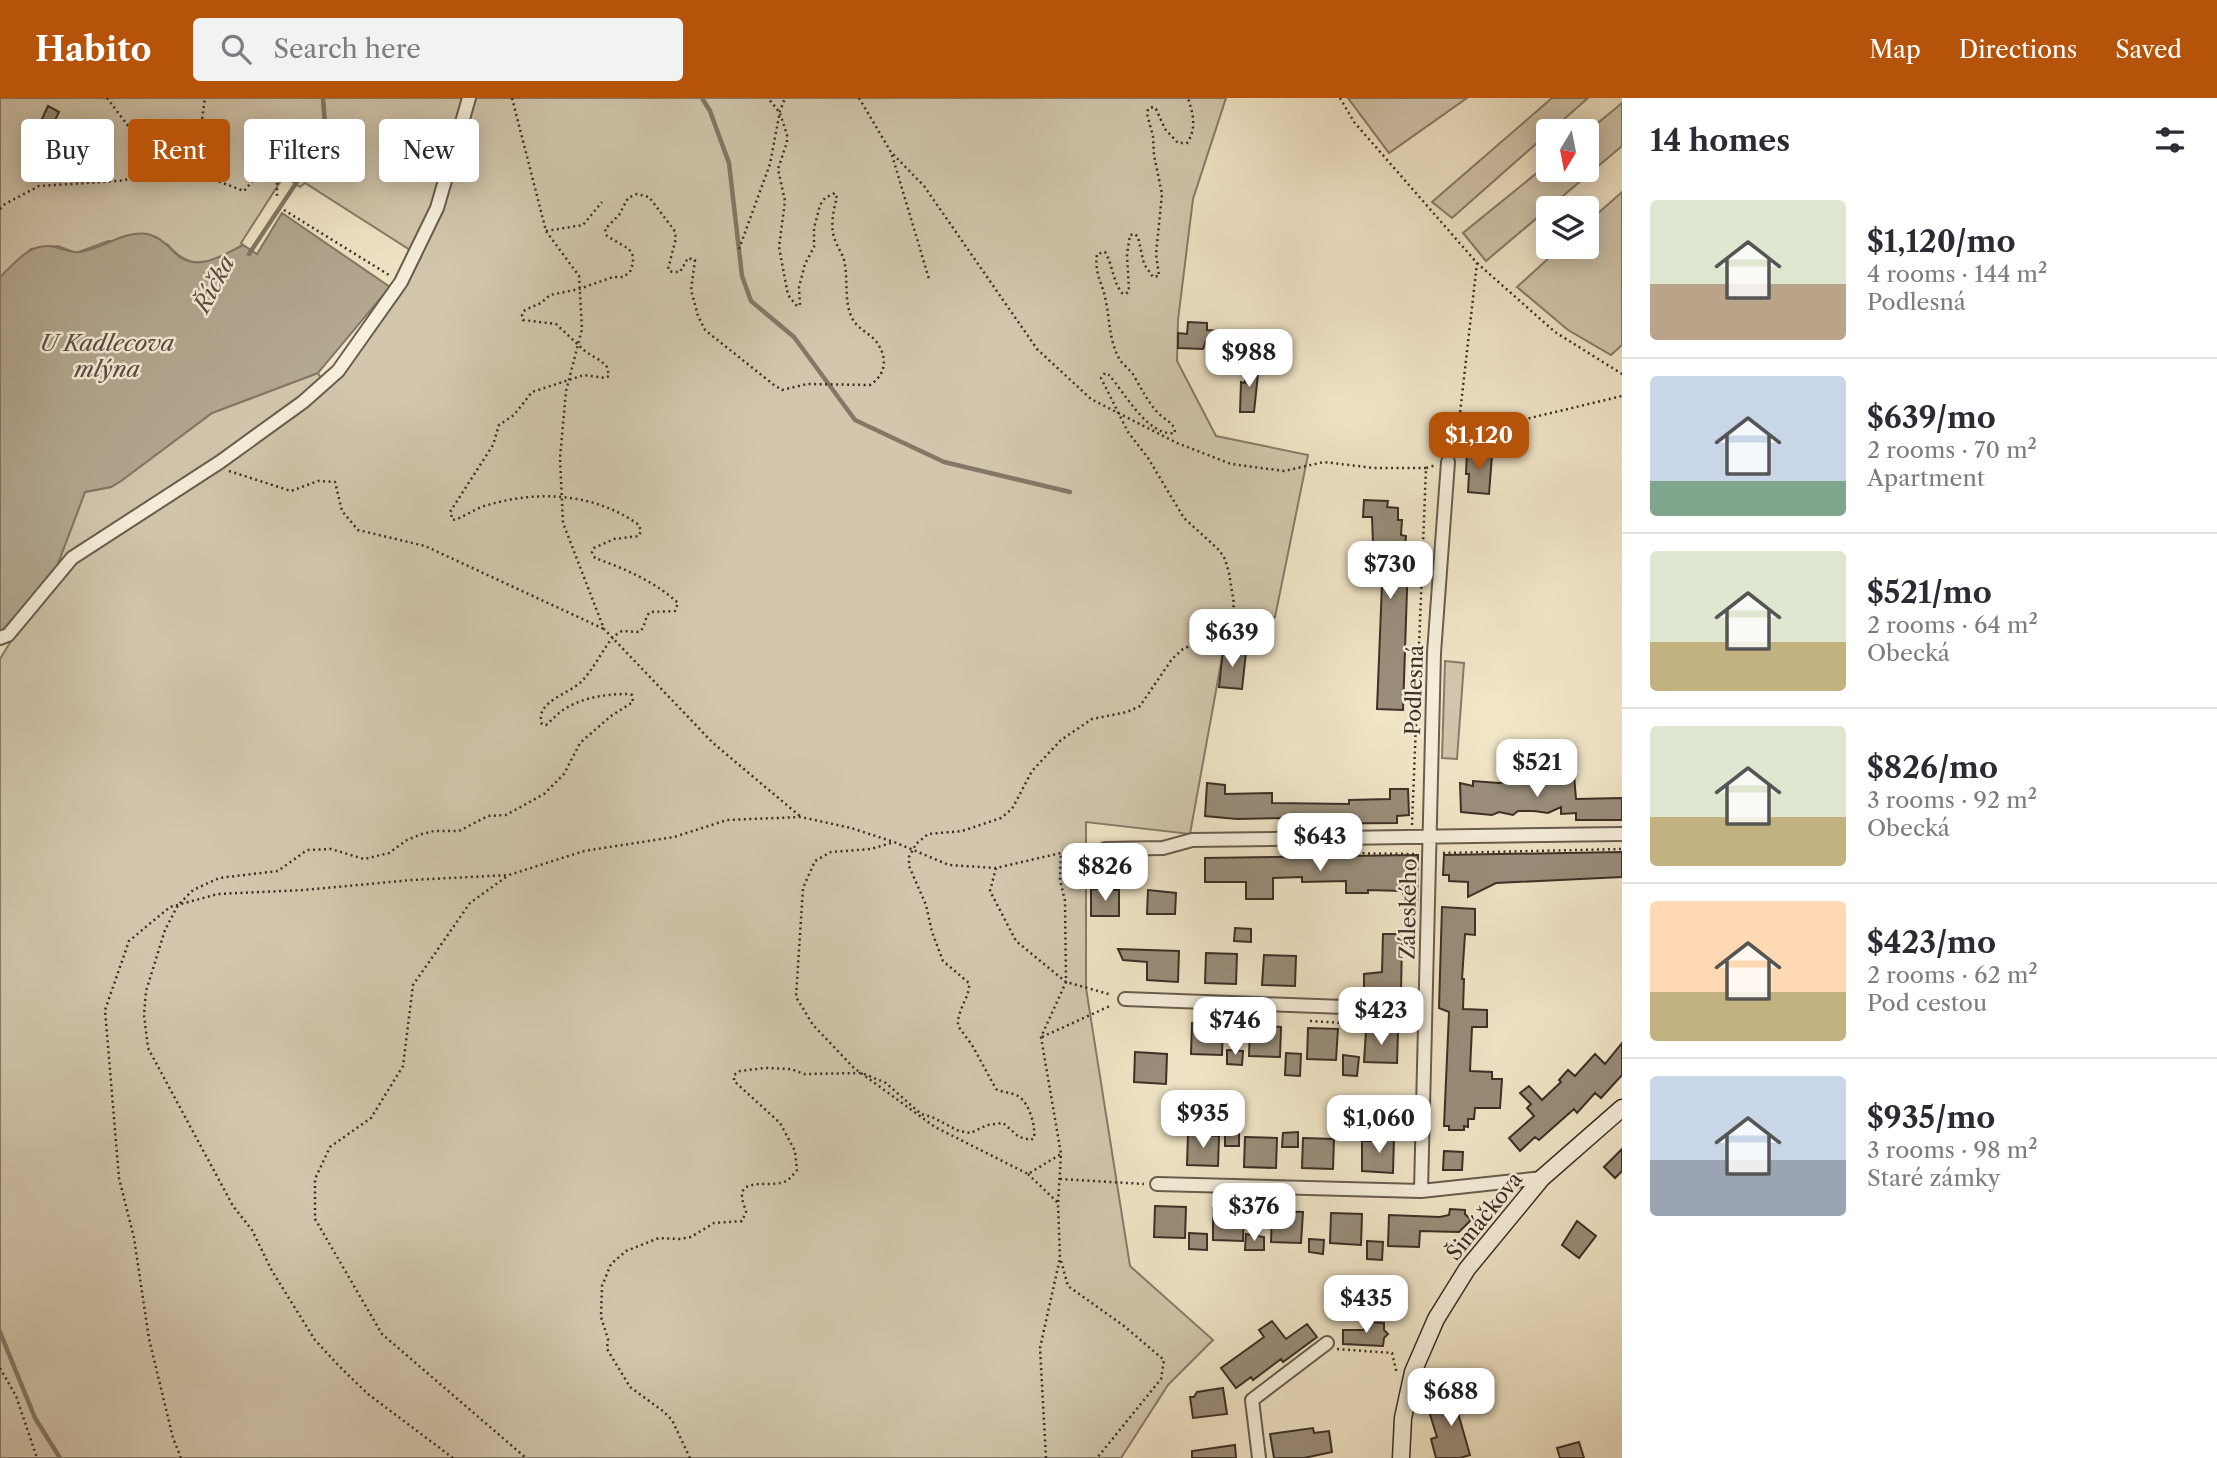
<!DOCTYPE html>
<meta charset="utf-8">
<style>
:root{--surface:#fff;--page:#f2f2f3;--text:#2b2b33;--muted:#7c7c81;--line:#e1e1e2;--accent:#b45309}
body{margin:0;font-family:"Libre Caslon Text",serif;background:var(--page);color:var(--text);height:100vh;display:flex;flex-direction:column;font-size:26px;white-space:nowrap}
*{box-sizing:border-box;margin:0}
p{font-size:23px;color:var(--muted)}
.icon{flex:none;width:38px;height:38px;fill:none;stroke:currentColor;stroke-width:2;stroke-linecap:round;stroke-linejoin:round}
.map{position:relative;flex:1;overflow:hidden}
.sheet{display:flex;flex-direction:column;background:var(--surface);width:595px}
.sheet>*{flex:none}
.banner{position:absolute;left:21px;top:21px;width:665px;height:63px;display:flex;gap:14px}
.needle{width:46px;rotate:190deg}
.buttons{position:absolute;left:1536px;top:21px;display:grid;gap:14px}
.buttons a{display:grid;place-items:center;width:63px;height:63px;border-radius:7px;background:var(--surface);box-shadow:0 4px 18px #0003;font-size:35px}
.price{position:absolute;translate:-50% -60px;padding:0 16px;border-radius:14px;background:#fff;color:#222;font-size:23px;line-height:46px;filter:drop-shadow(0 2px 4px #0008)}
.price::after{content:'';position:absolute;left:50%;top:42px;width:21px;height:16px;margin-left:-10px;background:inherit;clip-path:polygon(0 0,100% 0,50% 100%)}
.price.active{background:var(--accent);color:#fff}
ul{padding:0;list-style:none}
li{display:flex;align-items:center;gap:21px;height:175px;padding:0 28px}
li+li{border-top:2px solid var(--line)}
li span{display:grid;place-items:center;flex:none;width:196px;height:140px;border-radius:7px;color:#555}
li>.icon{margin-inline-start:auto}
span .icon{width:84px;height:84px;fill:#fffc;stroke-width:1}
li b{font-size:30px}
h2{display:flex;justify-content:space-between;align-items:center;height:84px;padding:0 28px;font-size:30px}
.pill{padding:0 24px;border-radius:7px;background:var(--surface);box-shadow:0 4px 18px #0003;font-size:24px;line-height:63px}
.pill.active{background:var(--accent);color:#fff}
header{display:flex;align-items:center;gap:42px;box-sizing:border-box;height:98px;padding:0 35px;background:var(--accent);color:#fff}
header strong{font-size:33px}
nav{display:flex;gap:38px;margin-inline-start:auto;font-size:24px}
.search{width:490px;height:63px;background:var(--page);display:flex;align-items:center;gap:18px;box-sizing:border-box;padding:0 24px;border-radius:7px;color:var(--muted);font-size:26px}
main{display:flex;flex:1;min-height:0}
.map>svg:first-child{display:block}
</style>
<header>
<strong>Habito</strong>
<div class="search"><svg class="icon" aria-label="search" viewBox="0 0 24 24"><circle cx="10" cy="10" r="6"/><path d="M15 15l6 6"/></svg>Search here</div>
<nav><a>Map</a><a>Directions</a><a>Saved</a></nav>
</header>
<main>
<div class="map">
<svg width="1622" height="1360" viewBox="0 0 1622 1360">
<rect width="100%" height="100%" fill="#f1e6c8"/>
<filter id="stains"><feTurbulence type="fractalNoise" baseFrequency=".00286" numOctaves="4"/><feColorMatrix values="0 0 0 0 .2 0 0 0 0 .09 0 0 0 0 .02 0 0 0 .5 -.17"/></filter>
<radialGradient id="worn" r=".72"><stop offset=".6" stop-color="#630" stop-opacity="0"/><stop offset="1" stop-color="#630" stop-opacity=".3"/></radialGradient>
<path fill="#d2c7ad" stroke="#877b6a" stroke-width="2" d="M0 0H1226L1193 101 1178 222 1177 263 1216 338 1308 357 1275 519 1225 543 1190 736 1086 724V890L1130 1168 1213 1242 1168 1287 1121 1360H0V561L11 543 73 464 343 275 403 193 421 159 305 85 300 89 284 78 241 145 243 147C213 163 193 177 167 146L108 143 76 155 58 148 31 151 0 179Z
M1348 0H1467L1389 55Z
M1552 0H1588L1452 120 1432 104Z
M1622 5V48L1486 163 1463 135 1549 65V72H1587V34Z
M1622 94V247L1611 257 1568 232 1517 189 1561 149H1587V125Z
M318 275 322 282 298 302 54 476 85 394 111 389 121 383 212 315Z
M1445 563 1464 565 1457 661 1442 660Z"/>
<path fill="#b3a891" stroke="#837867" stroke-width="2" d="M282 115 390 189 318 275 212 315 121 383 111 389 85 394 54 476 0 535V179C10 170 21 156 33 151 54 142 63 156 80 154 103 151 123 132 148 136 159 139 167 146 174 154 194 176 222 158 243 147L257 156Z"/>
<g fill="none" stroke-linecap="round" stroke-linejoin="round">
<path stroke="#837867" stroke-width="4.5" d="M702 0 710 13 729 65 742 178 751 203 794 239 855 322 944 364 1070 394
M249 156 326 40 323 0
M0 1234 35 1320 60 1360"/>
</g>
<path fill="#9a8e7b" stroke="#3c2f27" stroke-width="2" d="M48 8 59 14 53 26 42 21Z
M1188 224 1207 225V232L1219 233 1218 244 1206 243 1203 251 1178 250V235L1187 236Z
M1246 266H1259L1254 314H1240L1241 284 1245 285Z
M1467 352 1492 357 1489 396 1468 394 1469 376H1466Z
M1364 402 1388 403 1387 409 1398 410V422H1402L1401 437 1406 438 1404 462H1408L1403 612 1377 611 1382 486 1375 485 1376 445H1373L1372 419H1363Z
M1223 552 1246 554 1242 591 1219 589Z
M1559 677H1574L1576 701 1622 700V722H1576V715L1561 716V709L1548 715 1534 713H1518L1513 717 1499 714 1492 717 1461 714 1460 685 1473 688V683L1499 685 1525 682 1544 685Z
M1207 685 1225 687V696L1272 695V705L1349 706V702L1390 701V691H1408L1409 717 1397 718V725L1286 726V720L1237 721 1205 718Z
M1622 754V779L1496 785 1468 799V784L1449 783V777H1443L1444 757Z
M1418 757 1417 809H1404L1403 793 1368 792V795H1346V783L1302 784V779L1273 780V801H1246V784H1205V760Z
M1091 791 1119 792V818H1091Z
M1148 792 1176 795 1175 816H1147Z
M1442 809 1475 811V837L1465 836 1462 881H1464L1463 911 1487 912V929H1472L1470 973 1492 974V981H1502L1500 1010H1475L1474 1021H1468V1029L1464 1028V1032H1449V1028H1444L1449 914 1439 910Z
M1235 830 1251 831V844L1234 843Z
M1383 836H1400V841H1402L1401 895H1374L1364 892V876L1382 874Z
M1118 851 1179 853 1178 884 1147 882V864L1123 862Z
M1206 855 1237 856 1236 886 1205 885Z
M1264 857 1296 858 1295 888 1262 887Z
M1192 925 1223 927 1222 957 1191 956Z
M1250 927 1281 929 1280 959 1249 958Z
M1308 930 1338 931 1336 962 1307 961Z
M1366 933 1398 934 1397 965 1364 964Z
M1622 945V977L1601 1000 1595 995 1577 1015 1574 1011 1539 1042 1535 1039 1520 1053 1509 1040 1534 1018 1527 1010 1531 1006 1520 995 1529 988 1542 1002 1561 984 1559 982 1568 972 1575 978 1595 956 1605 966Z
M1227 952 1243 953 1242 967 1227 966Z
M1135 954 1167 956 1166 986 1134 984Z
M1286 955 1301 956 1300 978 1285 977Z
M1343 957 1359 959 1357 978 1343 977Z
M1225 1027 1239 1028V1048H1225Z
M1298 1034V1049H1282L1283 1035Z
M1188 1036 1219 1038 1218 1068 1187 1067Z
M1377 1037H1394L1393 1075 1362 1073V1043H1377Z
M1245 1039 1277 1040 1276 1070 1244 1069Z
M1303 1040 1334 1041 1333 1071 1302 1070Z
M1622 1051V1073L1615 1080 1604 1069Z
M1444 1053 1463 1054 1462 1072H1443Z
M1155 1108 1186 1109 1185 1140 1154 1139Z
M1213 1110 1244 1112 1243 1143 1213 1142Z
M1450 1111 1465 1112V1116L1471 1122 1459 1134 1420 1133 1419 1149 1388 1148 1389 1117 1440 1119 1449 1117Z
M1272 1113 1303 1114 1301 1145 1271 1144Z
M1331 1115 1362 1116 1361 1147 1330 1145Z
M1577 1123 1596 1138 1579 1160 1562 1147Z
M1189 1135 1207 1136V1152L1189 1151Z
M1246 1136 1264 1139V1152H1245Z
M1309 1141 1324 1142 1323 1156 1309 1154Z
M1367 1143 1383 1144 1382 1162 1367 1161Z
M1272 1223 1286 1241 1307 1226 1317 1239 1283 1264 1281 1261 1253 1282 1251 1279 1236 1290 1221 1270 1264 1239 1259 1232Z
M1364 1224 1384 1225V1232L1388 1236 1384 1240 1383 1248 1343 1246V1232H1364Z
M1223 1290 1227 1316 1193 1320 1190 1299H1194L1197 1294Z
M1474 1297 1478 1309 1458 1315 1470 1357 1460 1360H1436L1431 1341 1437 1339 1428 1310Z
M1313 1330 1314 1335 1329 1333 1332 1354 1304 1360H1274L1270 1336Z
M1579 1344 1584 1360H1560L1557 1350Z
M1235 1347 1236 1360H1192V1353Z"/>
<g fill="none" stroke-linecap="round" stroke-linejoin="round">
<defs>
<path id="street" d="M0 540 8 537 72 460 220 364 303 304 338 273 401 184 437 110 469 0
M1105 751 1163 750 1192 742 1622 736
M1125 901 1425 912
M1157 1086 1421 1093 1542 1080
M1421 1093 1434 555 1448 364
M1259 1360 1252 1302 1327 1245"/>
<path id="secondary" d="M1401 1360 1403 1320 1413 1274 1436 1221 1467 1171 1542 1080 1622 1010"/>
</defs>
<use href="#street" stroke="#695d4f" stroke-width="16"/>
<use href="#secondary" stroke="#3c2f27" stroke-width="19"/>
<path stroke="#3c2f27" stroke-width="2.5" stroke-dasharray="2 3.5" stroke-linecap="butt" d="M107 0 129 29 184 61
M512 0 546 133 579 178 582 231 566 293 560 360 563 425 604 531 713 645 801 719
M859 0 891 54 924 88 1037 251 1091 301 1177 345 1231 366 1284 373 1324 364 1374 370H1426
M1340 0 1354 24 1477 165 1459 324 1452 351
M892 57 929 181
M165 75 204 78 244 93 255 80 260 67 271 68 277 74V101
M0 111 5 106 39 88 118 83 165 75 184 61 199 44 205 0
M284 112 389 177
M546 133 583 127 602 104
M739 151 770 66 780 13 785 0
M1477 165 1555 234 1622 276
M1456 356 1467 344 1505 326 1622 298
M229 373 291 393 318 383 335 384 342 413 358 432 425 448 604 531
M1412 727 1426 370 1436 367
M891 745 871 751 831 754 815 763 803 790 796 899 813 927 854 970 935 1029 1028 1076 1061 1056
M1335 755 1416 756
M1443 755 1622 751
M996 770 990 793 1016 843 1066 884 1112 897
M506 779 470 805 413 887 403 968 371 1020 330 1049 315 1081V1121L382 1236 526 1360
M1310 923 1411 929
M1042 939 1112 907
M1028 1076 1058 1105
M1060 1081 1144 1086
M1061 1163 1068 1188 1124 1228 1164 1262 1161 1281 1097 1360
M1337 1251 1392 1255 1397 1276
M0 1270 16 1298 37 1360
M181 1360 173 1340 149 1241 134 1140 119 1080 105 912 129 843 170 809 218 796 304 792 411 782 509 777 584 753 674 739 727 722 801 719 851 730 894 744 949 767 996 770 1061 755 1093 752
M453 1360 368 1296 340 1269 315 1242 272 1173 252 1132 233 1108 148 950 144 917 146 893 165 832 178 807 193 792 219 780 278 773 307 752 331 751 364 761 389 755 407 742 422 736 434 733H459L488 718 506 717 544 696 564 676 580 645 611 618 633 604 632 597 629 596C606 596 583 599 563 612 557 616 552 622 546 627L542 626C534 604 569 596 581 584 594 571 602 552 614 538L622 533 639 534C646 529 644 520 650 514L675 513 678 505C656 484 623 470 595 460L592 454 594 450 614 441 639 438 641 433 639 427C595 395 538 392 488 407 475 410 463 420 453 422L450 414 493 347 499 327 514 317 532 294 584 277 605 280 609 278 607 269 601 263 586 254 556 226 523 222 522 217 525 212 541 205 550 197 579 191 613 179H623L630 174 633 165V158L629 151 607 138 605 131 619 117 628 100 637 96 649 99 674 132 676 140 668 171 672 174H680L688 160 695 162 691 192 698 218 705 232 774 287 782 292 807 286 870 287C887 276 888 258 875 242 867 234 857 230 852 220 844 203 848 185 845 167 844 157 838 151 835 142 830 130 833 112 837 100L835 95 825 100 820 107 814 130V149L805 166 799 189 800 207 797 208 788 197 779 149 785 103 778 71 787 44V37L780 15 768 0
M690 1360 672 1322 663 1313 630 1289 607 1251 608 1241 601 1219 602 1188 611 1166 626 1153 659 1140 679 1141 691 1139 714 1125 742 1123 746 1114C745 1109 742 1103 742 1098 741 1081 770 1088 780 1085 788 1084 792 1078 797 1072L795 1053 780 1025 734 983V977L740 973 765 970 791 971 804 976 862 975 886 985 921 1016 932 1019 959 1033 971 1035 987 1027 1003 1025 1019 1039 1031 1042 1034 1040C1036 1029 1029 1004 1018 998 1011 994 1003 995 996 991L972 947 958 928C957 911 970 900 969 885L943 863 932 834 926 807 909 768V759L916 746 928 736 962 733 1001 720 1012 711 1032 673 1061 642 1092 621 1127 614 1140 608 1172 561 1183 551 1212 538 1231 522 1234 506 1229 475 1225 461 1219 452 1184 420 1148 360 1128 334 1101 280 1105 275 1109 277C1125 295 1148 339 1175 335 1175 325 1165 322 1158 315 1148 304 1142 292 1134 278 1131 272 1124 268 1120 262 1109 243 1110 224 1106 204 1103 185 1094 177 1097 156L1105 154C1113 167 1112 182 1122 195L1126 196 1129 193 1127 156 1130 137 1135 136 1138 139 1144 166 1153 179 1159 178 1156 156 1162 96 1154 57 1153 38 1147 16 1148 11 1153 9 1156 11 1165 31 1178 45H1187C1197 31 1193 15 1188 0
M1046 1360 1040 1250 1060 1160 1058 1106 1061 1056 1041 939 1066 884 1065 803 1060 782 1061 755"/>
<use href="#street" stroke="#f6efdb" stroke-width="12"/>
<use href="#secondary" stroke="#f6efdb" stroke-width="16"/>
</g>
<g text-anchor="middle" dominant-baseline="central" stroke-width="5" stroke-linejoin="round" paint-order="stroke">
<g font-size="21" fill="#3c2f27" stroke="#f6efdb">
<text transform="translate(1414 592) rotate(-88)">Podlesná</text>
<text transform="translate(1408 811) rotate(-89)">Záleského</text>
<text transform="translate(1484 1118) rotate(-51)">Šimáčkova</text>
</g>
<g font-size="23" font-style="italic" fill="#5a4d42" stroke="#f6efdb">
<text transform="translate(214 186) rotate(-62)">Říčka</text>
<text x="107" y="245">U Kadlecova<tspan x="107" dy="26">mlýna</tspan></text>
</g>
</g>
<rect width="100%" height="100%" filter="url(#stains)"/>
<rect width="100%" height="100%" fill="url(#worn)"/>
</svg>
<div class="buttons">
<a><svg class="needle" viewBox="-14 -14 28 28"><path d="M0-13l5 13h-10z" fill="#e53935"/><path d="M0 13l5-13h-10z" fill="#7c7c81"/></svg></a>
<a><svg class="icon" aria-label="layers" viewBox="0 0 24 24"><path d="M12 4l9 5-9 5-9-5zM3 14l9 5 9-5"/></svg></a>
</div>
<b class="price" style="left:1249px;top:291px">$988</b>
<b class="price active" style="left:1479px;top:374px">$1,120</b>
<b class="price" style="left:1390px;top:503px">$730</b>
<b class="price" style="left:1232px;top:571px">$639</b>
<b class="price" style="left:1537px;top:701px">$521</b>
<b class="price" style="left:1320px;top:775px">$643</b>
<b class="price" style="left:1105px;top:805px">$826</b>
<b class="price" style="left:1381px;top:949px">$423</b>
<b class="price" style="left:1235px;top:959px">$746</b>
<b class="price" style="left:1203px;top:1052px">$935</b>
<b class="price" style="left:1379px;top:1057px">$1,060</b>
<b class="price" style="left:1254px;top:1145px">$376</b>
<b class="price" style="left:1366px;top:1237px">$435</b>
<b class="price" style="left:1451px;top:1330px">$688</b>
<div class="banner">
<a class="pill">Buy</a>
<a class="pill active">Rent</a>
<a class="pill">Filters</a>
<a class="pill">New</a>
</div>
</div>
<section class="sheet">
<h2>14 homes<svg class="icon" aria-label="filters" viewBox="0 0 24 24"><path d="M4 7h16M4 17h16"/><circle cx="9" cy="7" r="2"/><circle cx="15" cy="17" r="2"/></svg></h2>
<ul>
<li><span style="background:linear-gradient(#dfe7d0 60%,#b9a48a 0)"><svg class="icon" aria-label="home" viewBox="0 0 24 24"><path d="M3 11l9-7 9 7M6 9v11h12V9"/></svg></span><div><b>$1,120/mo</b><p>4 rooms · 144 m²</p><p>Podlesná</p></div></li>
<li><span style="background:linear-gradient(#c9d6e8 75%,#7fa58c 0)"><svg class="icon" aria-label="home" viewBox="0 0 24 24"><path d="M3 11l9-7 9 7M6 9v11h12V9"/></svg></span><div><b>$639/mo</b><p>2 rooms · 70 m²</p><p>Apartment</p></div></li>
<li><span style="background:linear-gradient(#dfe7d0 65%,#c2b280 0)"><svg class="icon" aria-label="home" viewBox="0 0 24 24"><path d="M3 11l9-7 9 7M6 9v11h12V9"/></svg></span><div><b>$521/mo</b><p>2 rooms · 64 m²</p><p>Obecká</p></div></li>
<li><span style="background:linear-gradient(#dfe7d0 65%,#c2b280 0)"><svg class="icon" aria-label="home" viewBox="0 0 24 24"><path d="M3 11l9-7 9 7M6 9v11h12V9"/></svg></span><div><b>$826/mo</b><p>3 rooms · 92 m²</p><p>Obecká</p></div></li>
<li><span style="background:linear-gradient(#ffd9b3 65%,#c2b280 0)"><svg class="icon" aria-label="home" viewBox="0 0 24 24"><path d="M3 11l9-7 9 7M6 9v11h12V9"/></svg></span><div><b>$423/mo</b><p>2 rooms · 62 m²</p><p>Pod cestou</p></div></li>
<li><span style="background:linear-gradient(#c9d6e8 60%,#9aa5b1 0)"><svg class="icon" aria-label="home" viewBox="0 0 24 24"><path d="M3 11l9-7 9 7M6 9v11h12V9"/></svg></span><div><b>$935/mo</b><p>3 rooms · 98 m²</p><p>Staré zámky</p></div></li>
</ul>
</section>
</main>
